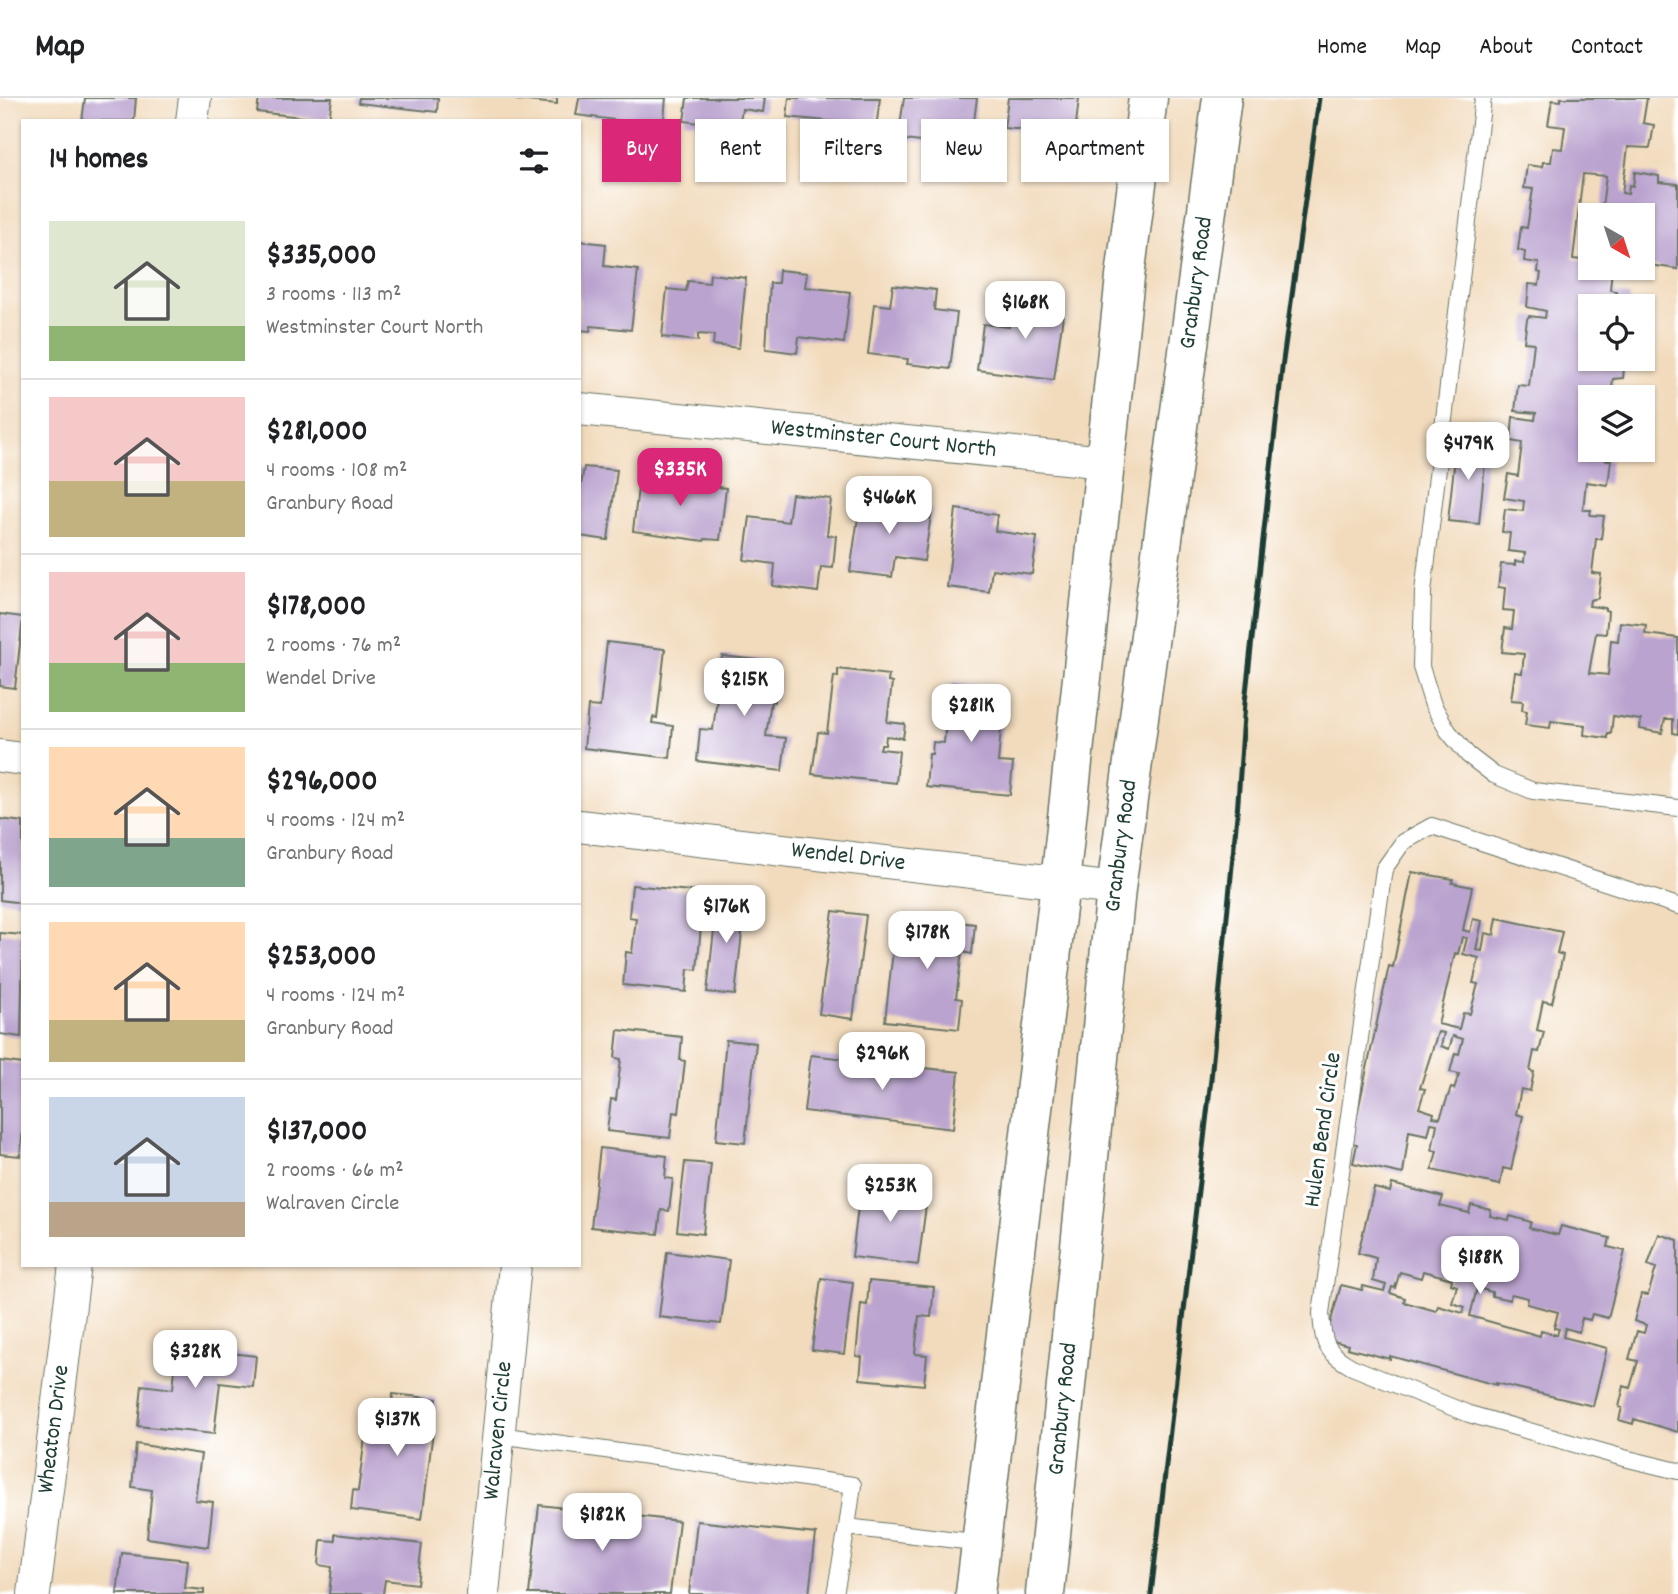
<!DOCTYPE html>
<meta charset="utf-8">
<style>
:root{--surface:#fff;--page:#f6f6f6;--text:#202124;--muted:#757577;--line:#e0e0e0;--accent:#db2777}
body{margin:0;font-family:Dekko,sans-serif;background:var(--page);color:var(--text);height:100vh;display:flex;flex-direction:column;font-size:26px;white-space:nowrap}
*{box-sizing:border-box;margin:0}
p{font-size:23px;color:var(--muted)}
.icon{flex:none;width:38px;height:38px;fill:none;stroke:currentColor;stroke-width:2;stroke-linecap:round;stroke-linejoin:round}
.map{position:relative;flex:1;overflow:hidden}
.side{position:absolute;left:21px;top:21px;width:560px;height:1148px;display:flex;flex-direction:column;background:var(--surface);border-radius:0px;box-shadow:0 2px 5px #0004}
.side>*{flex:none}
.top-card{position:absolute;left:602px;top:21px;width:665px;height:63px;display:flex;gap:14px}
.needle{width:46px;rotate:141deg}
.controls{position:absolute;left:1578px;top:105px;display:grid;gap:14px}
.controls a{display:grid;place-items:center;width:77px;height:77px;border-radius:0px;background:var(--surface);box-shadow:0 2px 5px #0004;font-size:35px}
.price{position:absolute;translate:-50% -60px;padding:0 16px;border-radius:14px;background:#fff;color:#222;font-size:23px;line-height:46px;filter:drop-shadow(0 2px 4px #0008)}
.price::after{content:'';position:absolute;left:50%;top:42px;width:21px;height:16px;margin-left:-10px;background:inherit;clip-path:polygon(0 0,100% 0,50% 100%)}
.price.selected{background:var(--accent);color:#fff}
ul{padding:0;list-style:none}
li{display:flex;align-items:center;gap:21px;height:175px;padding:0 28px}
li+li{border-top:2px solid var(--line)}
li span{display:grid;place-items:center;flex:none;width:196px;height:140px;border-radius:0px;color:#555}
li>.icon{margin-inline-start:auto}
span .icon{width:84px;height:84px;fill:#fffc;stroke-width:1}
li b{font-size:30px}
h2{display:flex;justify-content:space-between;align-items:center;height:84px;padding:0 28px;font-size:30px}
.chip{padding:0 24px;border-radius:0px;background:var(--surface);box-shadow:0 2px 5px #0004;font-size:24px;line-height:63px}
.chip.selected{background:var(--accent);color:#fff}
header{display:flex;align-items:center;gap:42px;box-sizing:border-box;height:98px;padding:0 35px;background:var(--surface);border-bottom:2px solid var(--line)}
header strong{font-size:33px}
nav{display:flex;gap:38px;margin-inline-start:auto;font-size:24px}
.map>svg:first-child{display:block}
</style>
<header>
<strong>Map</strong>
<nav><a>Home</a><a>Map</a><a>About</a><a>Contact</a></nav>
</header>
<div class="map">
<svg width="1678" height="1496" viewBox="0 0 1678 1496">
<rect width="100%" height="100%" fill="#fff"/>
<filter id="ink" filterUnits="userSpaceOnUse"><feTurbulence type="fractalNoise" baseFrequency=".0143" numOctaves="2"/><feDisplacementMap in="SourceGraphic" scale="14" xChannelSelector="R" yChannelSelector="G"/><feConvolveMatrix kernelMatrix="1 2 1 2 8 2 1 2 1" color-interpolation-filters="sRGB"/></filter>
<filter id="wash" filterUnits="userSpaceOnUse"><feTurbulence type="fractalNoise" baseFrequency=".00686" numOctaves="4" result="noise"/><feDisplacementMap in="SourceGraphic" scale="28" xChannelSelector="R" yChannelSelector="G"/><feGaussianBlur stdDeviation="1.57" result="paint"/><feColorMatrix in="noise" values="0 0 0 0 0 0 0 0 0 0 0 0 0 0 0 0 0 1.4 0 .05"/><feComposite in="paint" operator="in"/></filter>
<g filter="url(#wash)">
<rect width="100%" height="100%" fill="#f2dbbd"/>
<g id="blocks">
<path fill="#baa3cf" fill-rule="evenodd" d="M85 0H136L134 23H82Z
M259 0H332L329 22 257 14Z
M359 0H438L437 14 358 5Z
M517 0H557V6L517 2Z
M579 0H666L662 42 629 38 631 24 576 17Z
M687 0H765L763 14 742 11 740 24 714 21V27L684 23Z
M789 0H880L876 30 874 36 867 35 866 41 835 37 836 24 787 19Z
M904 0H977L971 47H965L964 63 926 58 928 45 898 41Z
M1008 0H1079L1070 79 1035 76 1038 53 1024 52 1026 32 1004 30Z
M1561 0H1647L1643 25 1654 27 1650 50 1628 49 1622 95 1628 96 1629 87 1633 88 1635 74 1659 78V84L1678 86V171L1649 167 1648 174 1629 171 1643 170V117H1601L1606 78 1583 76 1573 161 1591 163V170H1612L1610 192 1616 193V196L1630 198 1629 208H1591V261H1625L1623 280 1613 281 1611 299H1591V352H1606L1605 362H1611L1608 387 1586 384 1583 412H1591L1590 417 1604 418 1601 441H1596L1592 475 1601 476 1598 500 1590 502 1589 508 1605 510V512L1608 513 1606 536 1596 535 1589 575 1608 577 1611 542 1618 543 1620 524 1646 527 1645 536 1678 540V636L1673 635V621H1665L1662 635 1640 631 1641 622 1613 618 1611 636H1608V640L1584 637 1585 627 1551 623 1550 630 1525 627 1527 613 1522 612 1523 603 1511 602 1515 574 1522 575 1524 556 1502 554 1505 530 1512 531 1514 513 1503 512 1505 490 1498 489 1501 466 1515 467V463L1524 464 1525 455 1508 453 1510 435 1502 434 1505 411 1523 413 1524 403 1504 400 1508 376 1518 378 1522 345 1511 343 1513 319 1535 322 1536 315 1515 313 1518 287 1529 288 1534 245 1524 244 1527 221 1529 218 1545 220 1546 213 1527 209 1529 186 1539 187 1541 175 1538 174 1539 165 1524 163 1525 154 1518 152 1521 129 1527 130 1533 91 1524 90 1527 67 1542 69 1543 64H1551L1553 50 1562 51 1565 29 1548 27 1552 2 1561 3Z
M579 143 606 146 604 168 638 172 631 232 591 228 590 233 579 232Z
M779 172 807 175 805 189 850 194 844 245 799 239 797 255 766 251 770 185H778Z
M710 176 746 180 739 250 713 247 714 237 698 236V243L662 239 667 191 686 193 688 183 709 185Z
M893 187 936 192 934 212 957 215 950 271 907 266 908 261 868 256 874 206 890 208Z
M1024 198 1065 203 1054 282 977 272 983 226 1009 229 1010 216 1022 218Z
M1457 341 1487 344 1479 426 1448 423Z
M584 369 617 372 608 442 579 438V399Z
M660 376 698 380V387L726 390 720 442 705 441 704 443 633 433 639 381 659 384Z
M792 396 831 401 827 437 836 438 833 470 821 469 818 494 773 488 775 466 744 462 750 419 788 424Z
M861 399 932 411 924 463 895 459 892 479 850 474Z
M956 411 997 417 995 433 1037 439 1032 476 992 471 989 494 947 489Z
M0 516 23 519 15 590 0 588Z
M607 544 665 551 657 620 653 619 652 625 673 628 670 660 584 650 588 608 600 609Z
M722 558 777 564 775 604 771 603 766 638 786 640 782 673 697 663 700 631 713 632Z
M838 571 889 577 888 584 892 585 887 624 905 626 903 640 886 638 885 647H881L880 651 899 653 896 685 812 676 818 634 827 635 834 578 838 579Z
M952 585 1001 590 1000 599H1004L998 664 1013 665 1010 697 926 689 929 656H932L933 644 944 645 949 592H951Z
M0 721 23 724V805L0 802Z
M1412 774 1453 781 1452 785 1472 789 1463 832 1470 834 1473 821 1482 823 1476 852 1482 853 1485 835 1494 837 1497 820 1562 834 1557 855 1563 857 1552 905 1543 903 1537 932 1544 934 1539 954 1534 953 1530 973 1534 974 1530 993 1521 991 1516 1016 1523 1018 1511 1072 1503 1070 1500 1087 1432 1072 1437 1053 1432 1052 1437 1026 1431 1025 1428 1037 1409 1033 1403 1076 1353 1065 1357 1046 1351 1045 1389 868 1393 869ZM1462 839 1467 840 1463 856 1479 860 1473 885 1478 886 1470 916 1463 915 1459 931 1438 926 1455 855 1458 856ZM1438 934 1444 935 1441 948 1449 951 1453 938 1463 941 1459 956 1455 955 1450 974 1459 976 1454 991 1451 990 1440 1020 1433 1019 1434 1015 1419 1010 1425 991 1420 990Z
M632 787 699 794 697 817H702L697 872 688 871 686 894 623 887 626 854 632 855 636 820 629 819Z
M718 797 746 800 735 897 707 894Z
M833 813 866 817 853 921 819 916Z
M897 817 975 826 972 856 962 854 956 900 962 901 959 931 885 923Z
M0 835 23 837 21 939 0 936Z
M618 932 682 939 680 962 685 963 679 1015 673 1014 670 1040 607 1033 611 1001 616 1002 621 961 615 960Z
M726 942 756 945 745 1045 716 1042Z
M811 957 959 974 953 1031 804 1013Z
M0 963 23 966V1032L20 1058 0 1056Z
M600 1050 667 1058 665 1080 673 1081 669 1113 661 1112 658 1136 591 1129Z
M685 1064 711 1066 703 1136 677 1133Z
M861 1084 928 1093 918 1167 852 1159Z
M1392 1086 1443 1099 1440 1108 1469 1115 1471 1107 1491 1112 1490 1118 1509 1122 1510 1118 1531 1124 1529 1130 1558 1137 1561 1128 1610 1140 1608 1149 1625 1153 1608 1220 1592 1216 1590 1222 1582 1220 1579 1234 1565 1230 1563 1239 1607 1250 1593 1308 1496 1285V1287L1390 1258V1261L1347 1250 1348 1247 1326 1241 1341 1187 1362 1192 1363 1188 1384 1193 1386 1187 1373 1183 1376 1160 1358 1155 1374 1090 1390 1094ZM1423 1173 1452 1181 1451 1186 1457 1188 1452 1205 1465 1209 1463 1215 1438 1208 1436 1213 1404 1204 1405 1200 1390 1195 1392 1189 1395 1190 1400 1174 1421 1180ZM1477 1190 1492 1194V1198L1510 1202 1511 1196 1528 1200 1527 1206 1558 1214 1554 1230 1559 1231 1557 1237 1541 1233 1540 1238 1470 1218Z
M1659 1136 1678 1142V1334L1634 1321 1633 1326 1619 1322 1622 1310 1619 1309 1624 1288 1630 1290 1638 1263 1629 1261 1637 1233 1644 1235 1646 1227 1634 1223 1641 1196 1648 1197 1656 1170 1648 1167Z
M667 1154 729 1162 721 1226 659 1219Z
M821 1180 853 1184 844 1256 812 1252Z
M869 1183 934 1189 931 1219 919 1218 915 1256 927 1257 924 1287 860 1281 862 1259 856 1258 861 1206 867 1207Z
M177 1249 256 1258 253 1289 220 1285 214 1336 138 1328 142 1287 173 1291Z
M393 1296 437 1301 422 1421 351 1412 353 1392 358 1393 369 1309 391 1312Z
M136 1346 201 1356 195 1402 213 1404 208 1449 147 1440 152 1392 132 1389Z
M539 1407 679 1423 670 1496H529Z
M697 1423 816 1436 809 1496H689Z
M335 1436 422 1446 417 1486 385 1482 383 1496H329L332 1469 319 1467 321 1442 335 1443Z
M122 1455 188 1462 185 1490 204 1492V1496H117Z"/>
</g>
</g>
<g filter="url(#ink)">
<use href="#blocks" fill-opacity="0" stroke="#697464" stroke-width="2"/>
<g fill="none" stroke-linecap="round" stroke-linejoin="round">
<defs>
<path id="service" d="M1483 0 1423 494 1421 569 1433 607 1448 633 1468 657 1494 677 1533 693 1678 710
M1678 808 1432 728 1403 744 1384 771 1321 1215C1323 1245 1325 1254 1352 1269L1469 1316 1624 1360 1678 1373
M499 1337 853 1387 847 1429 982 1445
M835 1496 847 1429"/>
<g id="minor">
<path d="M192 23 195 0"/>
<path id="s1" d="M579 311 1105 364"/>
<path d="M0 658 23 661"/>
<path id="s2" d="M579 728 1116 791"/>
<path id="s3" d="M34 1496 75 1167"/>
<path id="s4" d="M483 1496 515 1167"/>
</g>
<g id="secondary">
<path d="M975 1496 1060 785 1125 179 1148 0"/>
<path id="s5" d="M1045 1496 1116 791 1222 0"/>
</g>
</defs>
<use href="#service" stroke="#697464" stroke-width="18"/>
<use href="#minor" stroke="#697464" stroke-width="34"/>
<use href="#secondary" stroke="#697464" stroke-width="41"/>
<use href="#service" stroke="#fff" stroke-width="16"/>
<use href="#minor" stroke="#fff" stroke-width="32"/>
<use href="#secondary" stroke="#fff" stroke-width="38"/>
<path stroke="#1f3d34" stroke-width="5" d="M1151 1496 1211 981 1237 717 1245 604 1282 270 1319 0"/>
</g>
</g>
<g text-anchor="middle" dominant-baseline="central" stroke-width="6" stroke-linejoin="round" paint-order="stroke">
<g font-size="24" fill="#1f3d34" stroke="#fff">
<text stroke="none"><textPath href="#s5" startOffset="1320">Granbury Road</textPath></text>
<text stroke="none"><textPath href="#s1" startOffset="306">Westminster Court North</textPath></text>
<text stroke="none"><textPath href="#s5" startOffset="752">Granbury Road</textPath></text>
<text stroke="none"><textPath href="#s2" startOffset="271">Wendel Drive</textPath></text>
<text transform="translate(1324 1032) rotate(-82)">Hulen Bend Circle</text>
<text stroke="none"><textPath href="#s5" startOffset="186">Granbury Road</textPath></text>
<text stroke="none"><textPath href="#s3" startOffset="166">Wheaton Drive</textPath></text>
<text stroke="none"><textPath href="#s4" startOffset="164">Walraven Circle</textPath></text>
</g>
</g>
</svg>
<div class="controls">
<a><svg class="needle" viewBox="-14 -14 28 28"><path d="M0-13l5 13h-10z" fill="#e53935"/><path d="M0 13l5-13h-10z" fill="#757577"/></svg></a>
<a><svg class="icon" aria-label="locate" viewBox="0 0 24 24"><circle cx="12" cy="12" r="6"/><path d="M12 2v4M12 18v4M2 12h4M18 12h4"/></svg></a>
<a><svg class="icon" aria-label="layers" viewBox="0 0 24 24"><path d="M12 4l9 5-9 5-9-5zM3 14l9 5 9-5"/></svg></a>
</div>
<b class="price" style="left:1025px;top:243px">$168K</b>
<b class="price" style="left:1468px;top:384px">$479K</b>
<b class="price selected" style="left:680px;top:410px">$335K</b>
<b class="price" style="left:889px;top:438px">$466K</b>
<b class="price" style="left:744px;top:620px">$215K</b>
<b class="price" style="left:971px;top:646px">$281K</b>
<b class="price" style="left:726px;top:847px">$176K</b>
<b class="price" style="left:927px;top:873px">$178K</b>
<b class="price" style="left:882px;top:994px">$296K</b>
<b class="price" style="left:890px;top:1126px">$253K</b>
<b class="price" style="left:1480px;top:1198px">$188K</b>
<b class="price" style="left:195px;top:1292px">$328K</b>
<b class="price" style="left:397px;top:1360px">$137K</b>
<b class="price" style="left:602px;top:1455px">$182K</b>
<div class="top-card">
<a class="chip selected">Buy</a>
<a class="chip">Rent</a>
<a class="chip">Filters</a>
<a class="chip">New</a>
<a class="chip">Apartment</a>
</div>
<section class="side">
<h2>14 homes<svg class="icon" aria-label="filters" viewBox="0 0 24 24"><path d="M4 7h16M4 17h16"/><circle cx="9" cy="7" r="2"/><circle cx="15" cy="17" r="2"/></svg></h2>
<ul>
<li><span style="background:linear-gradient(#dfe7d0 75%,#8fb573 0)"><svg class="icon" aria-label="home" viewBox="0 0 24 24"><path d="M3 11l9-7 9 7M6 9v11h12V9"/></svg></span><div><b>$335,000</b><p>3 rooms · 113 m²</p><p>Westminster Court North</p></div></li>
<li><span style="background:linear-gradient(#f6c9c9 60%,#c2b280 0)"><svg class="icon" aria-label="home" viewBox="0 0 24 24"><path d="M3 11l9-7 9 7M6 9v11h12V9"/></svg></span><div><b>$281,000</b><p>4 rooms · 108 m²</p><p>Granbury Road</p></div></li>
<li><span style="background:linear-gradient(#f6c9c9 65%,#8fb573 0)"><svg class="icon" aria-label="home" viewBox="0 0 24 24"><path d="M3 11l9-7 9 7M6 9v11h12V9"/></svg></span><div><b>$178,000</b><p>2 rooms · 76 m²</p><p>Wendel Drive</p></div></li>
<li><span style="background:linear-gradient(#ffd9b3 65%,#7fa58c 0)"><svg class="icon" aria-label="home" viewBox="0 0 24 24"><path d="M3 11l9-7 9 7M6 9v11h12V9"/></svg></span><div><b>$296,000</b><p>4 rooms · 124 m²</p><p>Granbury Road</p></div></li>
<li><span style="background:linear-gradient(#ffd9b3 70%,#c2b280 0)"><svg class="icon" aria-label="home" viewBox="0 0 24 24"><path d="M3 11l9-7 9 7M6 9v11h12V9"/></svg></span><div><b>$253,000</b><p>4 rooms · 124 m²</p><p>Granbury Road</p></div></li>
<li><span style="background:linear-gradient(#c9d6e8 75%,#b9a48a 0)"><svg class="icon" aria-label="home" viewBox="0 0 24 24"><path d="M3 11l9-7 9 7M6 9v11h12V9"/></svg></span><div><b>$137,000</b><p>2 rooms · 66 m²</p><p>Walraven Circle</p></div></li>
</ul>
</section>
</div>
